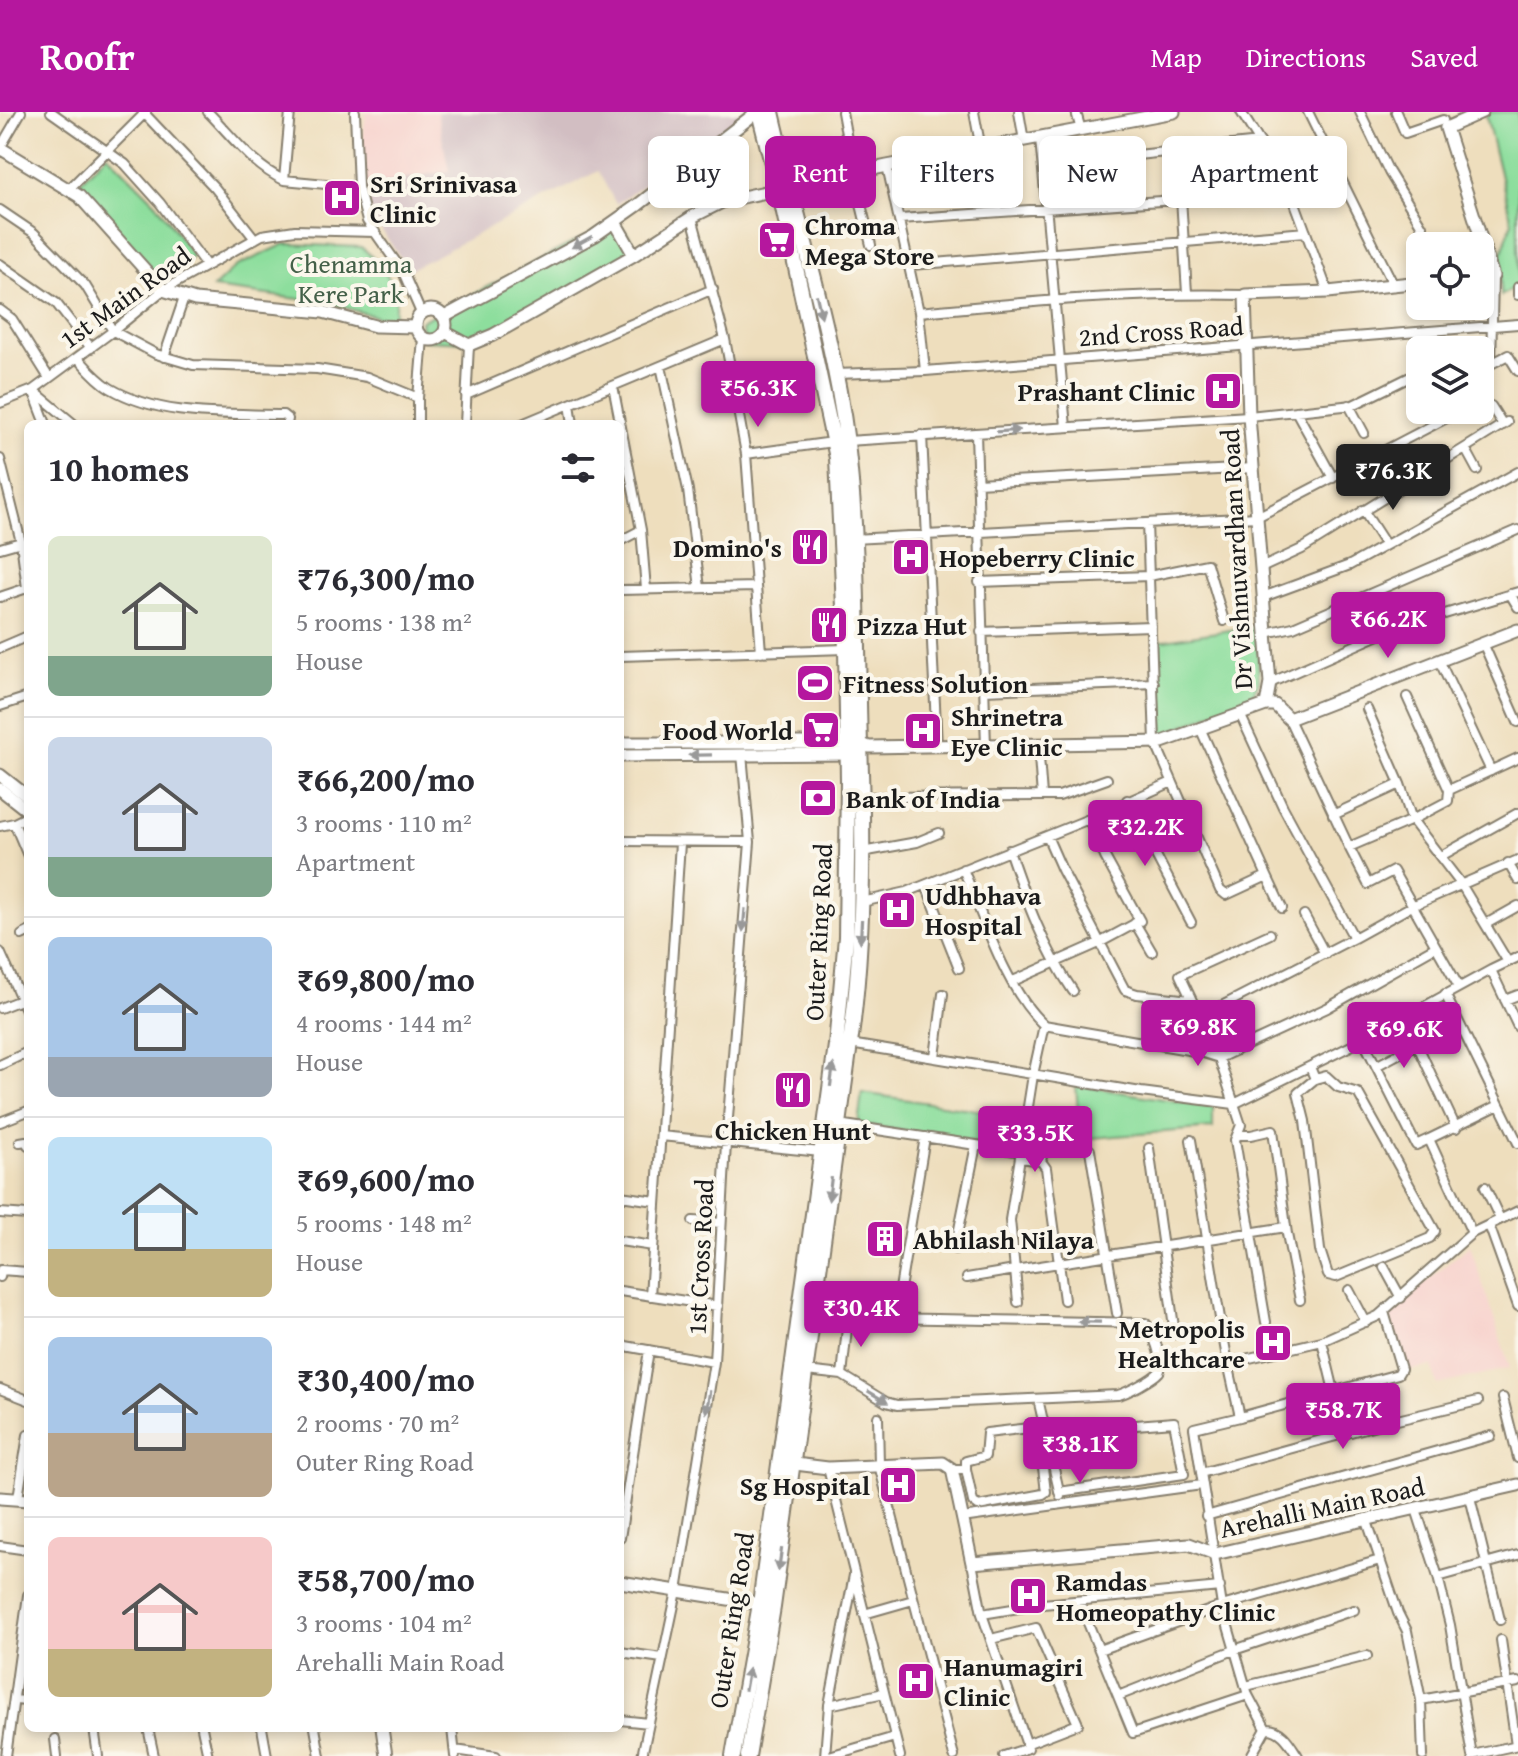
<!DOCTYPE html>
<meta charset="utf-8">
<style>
:root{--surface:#fff;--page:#f7f7f7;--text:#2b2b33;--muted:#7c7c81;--line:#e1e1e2;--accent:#b5179e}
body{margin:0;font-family:"Gentium Book Plus",serif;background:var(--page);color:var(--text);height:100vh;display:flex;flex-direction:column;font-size:30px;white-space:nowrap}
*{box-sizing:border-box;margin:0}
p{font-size:26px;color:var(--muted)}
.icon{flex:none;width:44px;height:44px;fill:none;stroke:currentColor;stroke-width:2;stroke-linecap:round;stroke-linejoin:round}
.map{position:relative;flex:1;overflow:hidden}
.sheet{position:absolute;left:24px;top:308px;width:600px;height:1312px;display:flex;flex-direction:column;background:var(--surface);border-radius:12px;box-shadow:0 4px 12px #0003}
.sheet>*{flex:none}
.guide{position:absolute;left:648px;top:24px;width:750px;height:72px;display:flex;gap:16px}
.fabs{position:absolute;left:1406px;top:120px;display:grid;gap:16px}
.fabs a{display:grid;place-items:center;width:88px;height:88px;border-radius:12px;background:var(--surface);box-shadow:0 4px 12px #0003;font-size:40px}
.price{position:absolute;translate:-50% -68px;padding:0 18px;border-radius:8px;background:var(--accent);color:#fff;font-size:26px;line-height:52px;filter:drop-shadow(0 2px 4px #0008)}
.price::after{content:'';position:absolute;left:50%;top:48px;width:24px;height:18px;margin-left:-12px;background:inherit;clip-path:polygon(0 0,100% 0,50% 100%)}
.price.selected{background:#222;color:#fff}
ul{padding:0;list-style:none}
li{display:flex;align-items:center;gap:24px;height:200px;padding:0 24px}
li+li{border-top:2px solid var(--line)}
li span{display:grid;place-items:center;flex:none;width:224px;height:160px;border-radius:12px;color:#555}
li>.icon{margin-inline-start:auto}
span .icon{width:96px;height:96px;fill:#fffc;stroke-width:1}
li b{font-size:34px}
h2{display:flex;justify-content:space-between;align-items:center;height:96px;padding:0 24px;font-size:34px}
.tag{padding:0 28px;border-radius:12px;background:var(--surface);box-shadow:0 4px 12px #0003;font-size:28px;line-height:72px}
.tag.selected{background:var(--accent);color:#fff}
header{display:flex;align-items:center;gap:48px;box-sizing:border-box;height:112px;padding:0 40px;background:var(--accent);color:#fff}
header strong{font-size:38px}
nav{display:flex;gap:44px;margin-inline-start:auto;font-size:28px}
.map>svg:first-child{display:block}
</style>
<header>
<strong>Roofr</strong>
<nav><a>Map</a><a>Directions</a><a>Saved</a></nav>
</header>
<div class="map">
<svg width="1518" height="1644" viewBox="0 0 1518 1644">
<rect width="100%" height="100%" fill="#fbf7ec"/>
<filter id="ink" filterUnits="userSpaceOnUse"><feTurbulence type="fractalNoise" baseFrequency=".0125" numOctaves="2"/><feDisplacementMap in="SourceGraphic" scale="16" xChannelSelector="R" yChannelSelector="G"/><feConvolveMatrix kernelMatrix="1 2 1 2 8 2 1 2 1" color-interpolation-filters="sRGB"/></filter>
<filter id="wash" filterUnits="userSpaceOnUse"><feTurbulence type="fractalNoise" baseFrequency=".006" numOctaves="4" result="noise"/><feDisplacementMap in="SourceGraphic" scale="32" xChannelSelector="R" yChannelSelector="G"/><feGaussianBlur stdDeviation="1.8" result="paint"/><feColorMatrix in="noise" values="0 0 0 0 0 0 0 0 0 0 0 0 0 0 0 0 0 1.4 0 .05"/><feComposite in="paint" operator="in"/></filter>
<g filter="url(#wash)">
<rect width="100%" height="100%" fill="#eedebd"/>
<path fill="#f7d0cb" d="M366 0H437L449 59 364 73 361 40Z
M1470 1133 1510 1256 1437 1273 1432 1254 1407 1259 1388 1201Z"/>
<path fill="#d2bec2" d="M437 0H738L740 6 616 92 598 59 409 158 373 106 364 73 449 59Z"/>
<path fill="#8dde9d" stroke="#547d5c" stroke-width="2" d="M1489 0H1518V173L1501 184 1500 146 1512 110 1486 4Z
M107 42 156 91 193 144 160 167 76 74Z
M613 110C627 117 635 128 633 144L471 230 423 228 421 209Z
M285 132 361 135 380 151 396 179 394 210 330 191 213 176 235 155Z
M1257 514 1259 569 1252 585 1162 623 1158 529Z
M1076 973 1213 995V1016L1080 1027Z
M862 981 1023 1005 1019 1037 858 1012Z"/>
</g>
<g filter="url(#ink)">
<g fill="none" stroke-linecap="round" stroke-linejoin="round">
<defs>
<path id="street" d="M51 0 125 52 160 91 206 153
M143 0 215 76 255 127
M208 0C231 23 254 55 284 68L358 75
M355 0 358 75 367 109 403 160 421 201
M842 0 853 60 871 133
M974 0 981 37
M1019 0 1024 29
M1076 0 1081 18
M1241 0 1291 80 1328 180
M1308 0 1394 174
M1360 0 1389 60 1422 114 1428 134
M1396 0 1405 21 1443 8
M1040 26 1066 315
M0 36 21 0
M1178 38 1187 181
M1043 53 1260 30
M887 54 919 200 925 259
M284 68 290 0
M69 77 146 0
M0 98 34 121 85 173 113 219 156 242 193 253 317 257 367 265 418 286
M692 105 725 227 746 342 761 540
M900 107 1291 80
M0 152 56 191 91 236
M911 153 1306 120
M1518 175V183
M0 198 12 207 49 266
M919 200C1028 190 1136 180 1245 183
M164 245 184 186
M78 246C88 257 97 268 110 276 161 306 227 301 283 303L288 307 287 312
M1491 252 1508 243 1518 259
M661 254 688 378 700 476
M1480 258 1491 252 1493 164
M835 262 925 259 1518 212
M613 274 641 418 646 477
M33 278 74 312
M33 278 46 312
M466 283 713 177
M0 291 33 278 113 219 163 178 262 123 295 118 375 120
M570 292 573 312
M1349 293 1364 321
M1491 294 1503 313
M1296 299 1333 366
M418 312V286L423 226
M465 312 469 233
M522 312 725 227
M976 321 986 634
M922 323 937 634
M847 329 1249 304 1353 293 1414 263 1420 276
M1465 336 1477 358
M746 342 833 330
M0 347 21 430 0 436
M977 371 1254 356
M1363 398 1385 432
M1147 411 1155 630 1220 778 1226 783 1267 764 1200 616
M853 427 1257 405 1462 298
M620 429 641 418
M1261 456 1302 437 1507 310
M979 470 1149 464 1207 452 1224 509
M620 478 756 475
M1510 482 1518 495
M0 485 27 476 21 430
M1263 485 1350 453 1518 360
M981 520 1151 514
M1266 521 1293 515 1518 418
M1483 531 1518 610
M0 536 28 524
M620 544 846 537
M1439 548 1491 659
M1270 571 1388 519 1518 480
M984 578 1154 571
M1407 585 1449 678
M0 594 28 585
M1367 597 1400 672 1412 708 1461 772 1508 850
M1240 602 1283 695 1354 826 1412 794 1518 748
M1289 607 1349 735 1412 708 1448 689 1449 678 1518 646
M1042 684H1059L1107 667
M862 685 1042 684 1038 632
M1127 688 1191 810
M1333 703 1400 672
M14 711 28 744
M0 714 14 711 28 704
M1047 724 1062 758 1125 878 1137 882 1190 888
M620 729 750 730
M1349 735 1368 772 1393 759 1459 875
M1009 738C1026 788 1043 835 1073 879
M862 740 917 730 939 721
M1441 744 1518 701
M1508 751 1518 768
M963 757C983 804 1006 879 1044 913L1033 963 1010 1108 1015 1158 1286 1115
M1267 764 1282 796
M926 773 959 856
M862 790 907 780 1089 707 1172 670
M1304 803 1325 842
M1135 811 1152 840
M1486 812 1518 794
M22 823 28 820
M0 840 28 902
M1518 845 1491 858 1518 915
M1013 869 1099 831 1140 809 1105 745 1089 707
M1445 882 1518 1031
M1505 888 1518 883
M0 896 28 885
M1198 906 1354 826
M1044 913 1200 940 1219 946 1180 863 1270 822
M1363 928 1416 1033 1429 1027
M850 932 1141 980 1234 992 1363 928 1491 858
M935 945 943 882
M0 953 28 940
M1376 954 1417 932 1456 1016
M1310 955 1315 967 1326 964 1338 975 1358 981 1435 1119 1430 1126 1336 1165 1328 1163 1320 1138 1305 1009 1298 981 1315 967
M0 1010 28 999
M838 1012 1022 1040
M1237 1023H1251L1273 1018 1287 1122 1300 1188
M661 1024 821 1040
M1191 1028C1204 1103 1214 1177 1228 1251
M20 1030 26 1029 28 1033
M1149 1036 1175 1222
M1090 1038 1117 1201
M1021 1046 1041 1049 1046 1056 1064 1188
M1041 1049 1047 1021
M1485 1075 1500 1107
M620 1084 656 1089
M0 1101 28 1103
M693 1109 721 1111
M1489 1113 1518 1194
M1472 1121 1429 1027 1499 993
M620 1129 653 1134
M955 1137 976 1033
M1384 1155 1401 1186
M0 1165 1 1158 28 1160
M967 1166 1015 1158 1018 1190
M1349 1178 1366 1210
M620 1179 718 1194
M650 1184 680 731
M897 1195 925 1025
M1266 1210 1235 1028 1241 1013 1219 946 1327 896 1435 835
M1322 1229 1334 1279
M620 1233 714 1250
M806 1259 842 1263 886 1290 897 1293 1118 1283C1127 1281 1153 1267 1159 1260 1165 1252 1152 1216 1145 1211L884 1206 812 1212
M842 1263 848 1207
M0 1277 28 1288
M1503 1286 1518 1346
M1038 1287 1060 1383
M878 1305 879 1353 954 1644
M1240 1305 1398 1262 1401 1257 1384 1200
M828 1356 900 1644
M952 1357H966V1349L985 1344 987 1321 1038 1315 1046 1380 1043 1382 978 1394 973 1390 966 1357
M1201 1361 1380 1312 1478 1289
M1059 1380 1184 1362 1174 1310 1110 1315
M1470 1385 1500 1508
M18 1386 28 1323
M1416 1397 1438 1465 1450 1513 1472 1644
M1206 1404 1491 1324
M962 1406 1202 1373
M1367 1409 1398 1501 1407 1519 1421 1588 1423 1644
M620 1426 649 1238
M0 1434 28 1438
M972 1451 982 1502 1028 1636 1004 1644
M1438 1465 1518 1443
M1079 1489 1133 1621 1248 1583
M864 1502 913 1488
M982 1502 1043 1492 1220 1475
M991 1527 1036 1516 1078 1612 1026 1632
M1501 1528 1516 1633
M1099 1538 1222 1494 1380 1448
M620 1540 662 1546
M1246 1574 1367 1544
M1118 1584 1234 1538 1354 1498
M14 1588 28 1589
M1421 1588 1518 1570
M829 1593 884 1581
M620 1608 649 1611
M94 1616 98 1644
M148 1616 154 1644
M202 1616 208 1644
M262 1616 267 1644
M315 1616 320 1644
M452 1616 455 1644
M1266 1617 1248 1583 1222 1494 1194 1316 1240 1305 1228 1251 1322 1229 1378 1204 1472 1121 1518 1099
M1266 1617C1282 1616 1290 1632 1298 1644
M55 1627 57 1644
M455 1638 496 1644
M1472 1643 1518 1633
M6 1644 28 1483
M642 1644 677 1479 714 1250 726 1031 750 730 742 642
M825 1644 829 1593 854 1463
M829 1644 895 1625
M1251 1644 1266 1617"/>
<path id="secondary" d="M0 36 79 84 163 178 195 188 323 200 375 214 416 215
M615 110 634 143
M1480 165 1493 164 1446 16 1482 0
M416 213a15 15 0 1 1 30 0a15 15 0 1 1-30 0Z
M444 205 594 124 638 93 757 0
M445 220 469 233 493 223 634 143 692 105 724 89 887 54 1174 0
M1266 593H1275L1289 607 1518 518
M620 631H860L869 635 1162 630 1266 593 1270 571 1249 304 1245 183 1328 180 1420 170
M620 644 854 642
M0 663 28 685
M0 677 28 699
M787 1351 828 1356 943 1351 952 1357 972 1451 1189 1432 1215 1442 1518 1373
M0 1386 28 1388
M620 1470 760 1492
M382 1616 386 1644"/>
<path id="highway" d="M733 1644 760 1492 836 933 846 825 848 668 846 537 837 346 782 91 759 0
M748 1644 773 1495 852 917C864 823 864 728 860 633 857 533 859 430 847 331 833 219 797 110 772 0"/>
</defs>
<use href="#street" stroke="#857d6c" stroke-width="12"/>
<use href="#secondary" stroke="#857d6c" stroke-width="15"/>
<use href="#highway" stroke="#857d6c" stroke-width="18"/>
<use href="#street" stroke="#fff" stroke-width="8"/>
<use href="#secondary" stroke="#fff" stroke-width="11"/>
<use href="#highway" stroke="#fff" stroke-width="14"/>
</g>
<defs><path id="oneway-solid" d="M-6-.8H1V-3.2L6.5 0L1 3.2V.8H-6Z" transform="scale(2)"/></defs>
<g fill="#999">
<use href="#oneway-solid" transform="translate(582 130) rotate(151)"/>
<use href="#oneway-solid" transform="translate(819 194) rotate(77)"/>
<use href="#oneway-solid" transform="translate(1008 319) rotate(-4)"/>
<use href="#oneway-solid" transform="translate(700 643) rotate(179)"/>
<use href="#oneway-solid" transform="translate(744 808) rotate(95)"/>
<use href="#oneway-solid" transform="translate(861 819) rotate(93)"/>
<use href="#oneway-solid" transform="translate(832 963) rotate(-82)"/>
<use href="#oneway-solid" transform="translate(830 1077) rotate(97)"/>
<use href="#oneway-solid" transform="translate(1089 1210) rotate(-179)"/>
<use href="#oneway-solid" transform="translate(878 1285) rotate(31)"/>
<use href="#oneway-solid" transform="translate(708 1290) rotate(99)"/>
<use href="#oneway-solid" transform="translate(780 1448) rotate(98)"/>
<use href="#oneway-solid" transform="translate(747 1567) rotate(-80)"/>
</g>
</g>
<defs>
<symbol id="hospital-square" viewBox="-11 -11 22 22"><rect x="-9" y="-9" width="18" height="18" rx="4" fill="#b5179e" stroke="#fbf7ec"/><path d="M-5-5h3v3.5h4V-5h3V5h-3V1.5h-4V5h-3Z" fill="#fff"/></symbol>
<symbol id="supermarket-square" viewBox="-11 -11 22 22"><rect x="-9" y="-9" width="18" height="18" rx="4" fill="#b5179e" stroke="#fbf7ec"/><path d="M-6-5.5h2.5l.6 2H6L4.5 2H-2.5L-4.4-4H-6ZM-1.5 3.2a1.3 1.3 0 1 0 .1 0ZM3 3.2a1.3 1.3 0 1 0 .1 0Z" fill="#fff"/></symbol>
<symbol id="restaurant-square" viewBox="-11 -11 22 22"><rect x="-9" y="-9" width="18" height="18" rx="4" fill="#b5179e" stroke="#fbf7ec"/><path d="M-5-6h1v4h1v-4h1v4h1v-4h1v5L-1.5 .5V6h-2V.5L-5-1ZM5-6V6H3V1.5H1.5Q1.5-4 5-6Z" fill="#fff"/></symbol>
<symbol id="stadium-square" viewBox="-11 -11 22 22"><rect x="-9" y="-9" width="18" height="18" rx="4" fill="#b5179e" stroke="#fbf7ec"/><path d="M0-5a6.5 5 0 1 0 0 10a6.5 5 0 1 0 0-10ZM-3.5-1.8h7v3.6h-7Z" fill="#fff"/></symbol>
<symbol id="bank-square" viewBox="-11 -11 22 22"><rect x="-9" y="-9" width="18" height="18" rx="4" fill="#b5179e" stroke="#fbf7ec"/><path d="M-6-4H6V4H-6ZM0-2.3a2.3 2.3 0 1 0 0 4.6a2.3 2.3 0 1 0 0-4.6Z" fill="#fff"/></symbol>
<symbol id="building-square" viewBox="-11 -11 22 22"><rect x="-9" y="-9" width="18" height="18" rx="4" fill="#b5179e" stroke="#fbf7ec"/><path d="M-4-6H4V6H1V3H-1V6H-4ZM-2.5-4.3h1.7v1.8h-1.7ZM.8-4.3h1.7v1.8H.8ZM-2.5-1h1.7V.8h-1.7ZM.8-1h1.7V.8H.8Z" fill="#fff"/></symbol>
</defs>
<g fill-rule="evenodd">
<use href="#hospital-square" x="320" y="64" width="44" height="44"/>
<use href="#supermarket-square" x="755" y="106" width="44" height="44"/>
<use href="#hospital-square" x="1201" y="257" width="44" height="44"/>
<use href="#restaurant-square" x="788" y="413" width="44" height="44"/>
<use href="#hospital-square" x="889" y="423" width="44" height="44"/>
<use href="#restaurant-square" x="807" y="491" width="44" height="44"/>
<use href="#stadium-square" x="793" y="549" width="44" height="44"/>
<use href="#supermarket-square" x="799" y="596" width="44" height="44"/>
<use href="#hospital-square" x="901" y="597" width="44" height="44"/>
<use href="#bank-square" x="796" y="664" width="44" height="44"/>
<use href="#hospital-square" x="875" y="776" width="44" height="44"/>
<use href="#restaurant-square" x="771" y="956" width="44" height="44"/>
<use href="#building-square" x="863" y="1105" width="44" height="44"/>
<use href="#hospital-square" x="1251" y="1209" width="44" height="44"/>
<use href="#hospital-square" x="876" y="1351" width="44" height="44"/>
<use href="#hospital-square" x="1006" y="1462" width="44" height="44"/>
<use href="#hospital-square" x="894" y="1547" width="44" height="44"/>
</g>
<g text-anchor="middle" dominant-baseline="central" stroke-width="8" stroke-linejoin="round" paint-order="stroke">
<g font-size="26" font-weight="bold" fill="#1c1c1c" stroke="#fbf7ec" text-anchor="start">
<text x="370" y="71">Sri Srinivasa<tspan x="370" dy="30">Clinic</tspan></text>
<text x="805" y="113">Chroma<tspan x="805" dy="30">Mega Store</tspan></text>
<text x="1195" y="279" text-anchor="end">Prashant Clinic</text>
<text x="782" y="435" text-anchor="end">Domino's</text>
<text x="939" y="445">Hopeberry Clinic</text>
<text x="857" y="513">Pizza Hut</text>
<text x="843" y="571">Fitness Solution</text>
<text x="951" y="604">Shrinetra<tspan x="951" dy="30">Eye Clinic</tspan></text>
<text x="793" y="618" text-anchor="end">Food World</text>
<text x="846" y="686">Bank of India</text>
<text x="925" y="783">Udhbhava<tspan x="925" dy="30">Hospital</tspan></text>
<text x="793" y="1018" text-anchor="middle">Chicken Hunt</text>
<text x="913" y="1127">Abhilash Nilaya</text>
<text x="1245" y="1216" text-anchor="end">Metropolis<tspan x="1245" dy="30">Healthcare</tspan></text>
<text x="870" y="1373" text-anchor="end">Sg Hospital</text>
<text x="1056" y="1469">Ramdas<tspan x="1056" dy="30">Homeopathy Clinic</tspan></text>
<text x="944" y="1554">Hanumagiri<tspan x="944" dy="30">Clinic</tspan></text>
</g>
<g font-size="26" fill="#446049" stroke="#fbf7ec">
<text x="351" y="151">Chenamma<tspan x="351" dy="30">Kere Park</tspan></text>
</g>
<g font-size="26" fill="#1c1c1c" stroke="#fbf7ec">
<text transform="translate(125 185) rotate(-36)">1st Main Road</text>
<text transform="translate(1161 219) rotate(-4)">2nd Cross Road</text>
<text transform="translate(1236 447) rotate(-93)">Dr Vishnuvardhan Road</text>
<text transform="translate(818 820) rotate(-87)">Outer Ring Road</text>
<text transform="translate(700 1145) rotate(-87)">1st Cross Road</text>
<text transform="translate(1322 1395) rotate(-12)">Arehalli Main Road</text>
<text transform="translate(731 1508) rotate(-81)">Outer Ring Road</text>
</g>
</g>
</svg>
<div class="fabs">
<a><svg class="icon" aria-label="locate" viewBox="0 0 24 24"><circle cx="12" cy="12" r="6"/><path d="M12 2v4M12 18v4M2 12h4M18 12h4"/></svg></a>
<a><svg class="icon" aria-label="layers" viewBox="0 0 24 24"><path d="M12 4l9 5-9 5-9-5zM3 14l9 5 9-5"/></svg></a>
</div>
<b class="price" style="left:758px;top:317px">₹56.3K</b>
<b class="price selected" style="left:1393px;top:400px">₹76.3K</b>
<b class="price" style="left:1388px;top:548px">₹66.2K</b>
<b class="price" style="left:1145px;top:756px">₹32.2K</b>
<b class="price" style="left:1198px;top:956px">₹69.8K</b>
<b class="price" style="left:1404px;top:958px">₹69.6K</b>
<b class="price" style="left:1035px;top:1062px">₹33.5K</b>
<b class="price" style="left:861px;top:1237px">₹30.4K</b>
<b class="price" style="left:1343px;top:1339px">₹58.7K</b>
<b class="price" style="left:1080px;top:1373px">₹38.1K</b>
<div class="guide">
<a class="tag">Buy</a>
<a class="tag selected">Rent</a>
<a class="tag">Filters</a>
<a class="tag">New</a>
<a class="tag">Apartment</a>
</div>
<section class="sheet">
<h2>10 homes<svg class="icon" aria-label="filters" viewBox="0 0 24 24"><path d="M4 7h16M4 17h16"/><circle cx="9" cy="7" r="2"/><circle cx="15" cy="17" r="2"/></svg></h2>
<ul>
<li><span style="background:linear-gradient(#dfe7d0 75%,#7fa58c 0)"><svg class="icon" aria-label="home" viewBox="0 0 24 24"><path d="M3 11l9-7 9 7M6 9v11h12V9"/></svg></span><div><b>₹76,300/mo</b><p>5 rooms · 138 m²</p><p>House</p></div></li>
<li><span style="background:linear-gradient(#c9d6e8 75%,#7fa58c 0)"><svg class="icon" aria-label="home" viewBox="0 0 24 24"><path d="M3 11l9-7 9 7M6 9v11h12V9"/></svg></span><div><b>₹66,200/mo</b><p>3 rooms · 110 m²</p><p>Apartment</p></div></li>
<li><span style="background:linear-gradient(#a9c7e8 75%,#9aa5b1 0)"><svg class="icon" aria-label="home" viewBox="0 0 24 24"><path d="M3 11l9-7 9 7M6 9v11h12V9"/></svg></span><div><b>₹69,800/mo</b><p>4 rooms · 144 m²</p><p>House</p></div></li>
<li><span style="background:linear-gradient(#bfe0f5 70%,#c2b280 0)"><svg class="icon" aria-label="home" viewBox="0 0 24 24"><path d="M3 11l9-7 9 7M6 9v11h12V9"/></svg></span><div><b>₹69,600/mo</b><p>5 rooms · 148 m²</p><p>House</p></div></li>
<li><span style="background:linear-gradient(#a9c7e8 60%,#b9a48a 0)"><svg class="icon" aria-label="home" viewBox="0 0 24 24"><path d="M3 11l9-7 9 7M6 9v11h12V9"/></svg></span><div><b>₹30,400/mo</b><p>2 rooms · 70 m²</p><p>Outer Ring Road</p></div></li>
<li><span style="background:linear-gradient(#f6c9c9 70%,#c2b280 0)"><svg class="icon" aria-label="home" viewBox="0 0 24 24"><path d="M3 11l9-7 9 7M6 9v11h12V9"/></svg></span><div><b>₹58,700/mo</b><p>3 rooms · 104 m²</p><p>Arehalli Main Road</p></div></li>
</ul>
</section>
</div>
